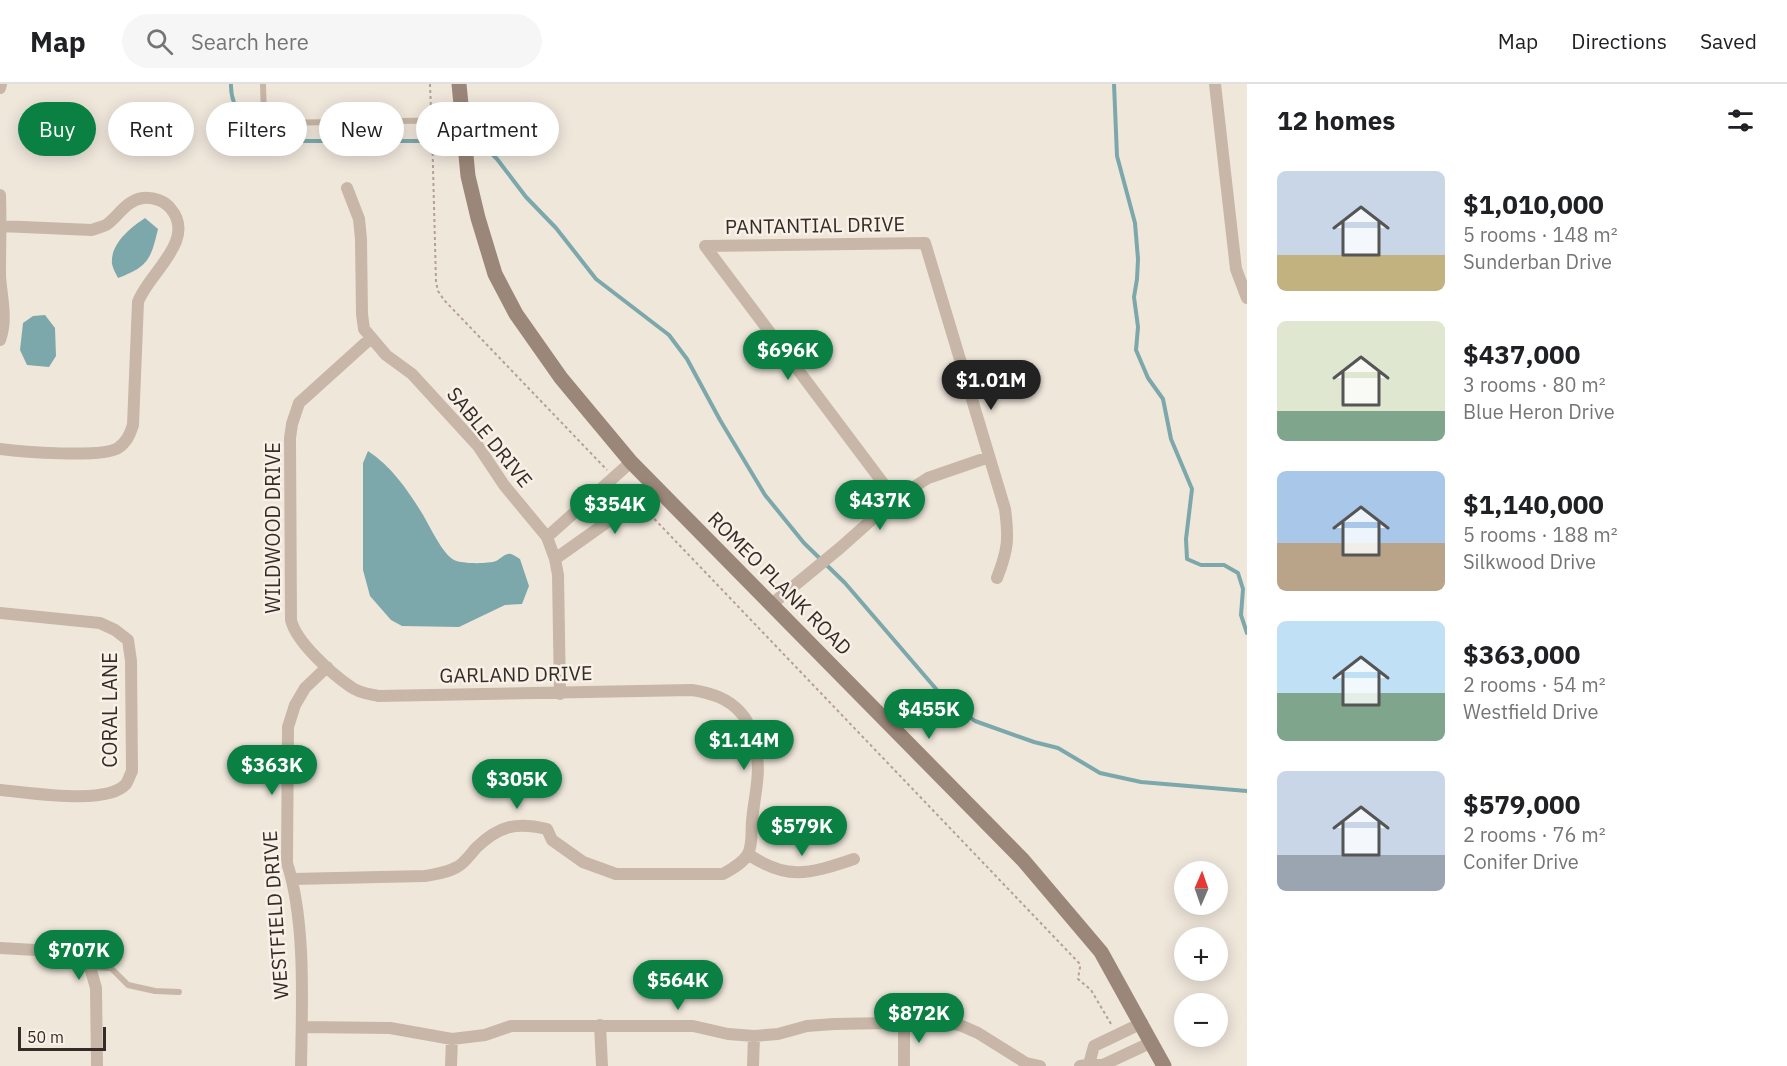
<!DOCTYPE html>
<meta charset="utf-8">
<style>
:root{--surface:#fff;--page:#f6f6f6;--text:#202124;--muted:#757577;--line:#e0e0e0;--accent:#0b8043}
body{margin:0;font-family:"IBM Plex Sans",sans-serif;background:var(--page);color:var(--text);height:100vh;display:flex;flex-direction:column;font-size:22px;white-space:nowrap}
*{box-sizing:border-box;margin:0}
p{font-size:20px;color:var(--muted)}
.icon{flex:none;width:33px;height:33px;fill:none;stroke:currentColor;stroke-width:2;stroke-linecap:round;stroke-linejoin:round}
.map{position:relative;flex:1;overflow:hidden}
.panel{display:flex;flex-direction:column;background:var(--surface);width:540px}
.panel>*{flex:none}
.guide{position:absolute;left:18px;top:18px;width:570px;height:54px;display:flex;gap:12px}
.needle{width:39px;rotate:2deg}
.fabs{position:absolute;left:1174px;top:777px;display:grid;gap:12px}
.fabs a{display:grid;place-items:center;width:54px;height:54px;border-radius:50%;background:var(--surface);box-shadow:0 3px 15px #0003;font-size:30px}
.scale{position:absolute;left:18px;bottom:15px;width:88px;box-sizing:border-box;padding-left:6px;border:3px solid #352c28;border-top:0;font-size:16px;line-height:21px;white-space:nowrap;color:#352c28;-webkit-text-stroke:4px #f8f1e7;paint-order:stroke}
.price{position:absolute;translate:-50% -51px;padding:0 14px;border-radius:21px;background:var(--accent);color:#fff;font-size:20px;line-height:39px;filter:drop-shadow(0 2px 3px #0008)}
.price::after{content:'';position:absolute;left:50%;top:36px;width:18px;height:14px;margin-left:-9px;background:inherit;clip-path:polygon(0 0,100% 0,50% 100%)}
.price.on{background:#222;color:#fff}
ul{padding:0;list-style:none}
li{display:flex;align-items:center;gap:18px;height:150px;padding:0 30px}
li span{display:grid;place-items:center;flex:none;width:168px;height:120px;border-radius:9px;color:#555}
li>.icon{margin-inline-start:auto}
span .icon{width:72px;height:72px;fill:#fffc;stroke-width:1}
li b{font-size:26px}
h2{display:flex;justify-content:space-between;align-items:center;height:72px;padding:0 30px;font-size:26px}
.pill{padding:0 21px;border-radius:27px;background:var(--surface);box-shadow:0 3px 15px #0003;font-size:21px;line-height:54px}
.pill.on{background:var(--accent);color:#fff}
header{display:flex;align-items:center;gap:36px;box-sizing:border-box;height:84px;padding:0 30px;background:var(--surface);border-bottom:2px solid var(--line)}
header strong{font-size:28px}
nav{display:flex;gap:33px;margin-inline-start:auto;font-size:21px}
.search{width:420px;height:54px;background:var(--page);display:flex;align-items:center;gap:15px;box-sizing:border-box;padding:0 21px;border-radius:33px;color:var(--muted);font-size:22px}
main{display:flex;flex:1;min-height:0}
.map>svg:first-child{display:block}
</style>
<header>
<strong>Map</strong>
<div class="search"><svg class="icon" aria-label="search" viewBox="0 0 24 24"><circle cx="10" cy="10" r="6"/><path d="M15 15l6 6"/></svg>Search here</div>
<nav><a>Map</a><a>Directions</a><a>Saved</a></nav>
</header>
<main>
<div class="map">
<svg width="1247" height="982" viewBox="0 0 1247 982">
<rect width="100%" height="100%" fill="#f0e7db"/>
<path fill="#7ca8ac" d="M145 134 158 145C151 175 148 183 118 194 116 190 113 185 112 180 110 160 130 144 145 134Z
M45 231 55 244 56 272 49 283 27 281 20 266 23 239 33 232Z
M368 367C390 381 407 405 420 426 428 438 442 470 454 476 462 480 488 480 496 477 500 475 503 471 508 470 512 469 516 473 520 475L529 502 522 520 505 521 459 543 402 542 391 536 370 512 363 486V379Z"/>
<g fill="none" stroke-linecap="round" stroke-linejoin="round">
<path stroke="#7ca8ac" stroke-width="4" d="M231 0C230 28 251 45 274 57H419
M1114 0 1117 72 1135 139 1138 175 1137 195 1134 213 1138 243 1136 266 1148 294 1163 315 1171 355 1192 405 1186 455 1187 475 1201 481H1224L1238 489 1243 505 1241 531 1247 549
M485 63 497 75 526 113 556 144 596 195 669 251 687 275 720 336 765 411 804 459 845 499 943 613 975 637 1034 658 1058 664 1100 689 1141 698 1247 707"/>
<path stroke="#b3a192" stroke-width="2" stroke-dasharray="3 3" stroke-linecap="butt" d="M430 0 431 27
M432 45 436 198 438 207 444 216 607 386
M642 422 1079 879 1080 883 1078 895 1091 906 1111 940"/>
<path stroke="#c8b7a8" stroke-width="6" d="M263 0 264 33 272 39 462 36
M91 883 111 884 128 901 155 907 179 908"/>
<path stroke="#c8b7a8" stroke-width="12" d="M1215 0 1236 185 1247 214
M0 4 1 0
M347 104 359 135 361 155 362 230 364 245 386 271 412 290 478 362 504 401 547 453 555 475 558 491 560 610
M0 111C1 138 0 164 0 191 1 212 8 235 0 256
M0 142 92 146C97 144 102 143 106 141 118 133 126 116 143 114 154 113 165 117 171 125 197 156 148 190 138 218L133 341C130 350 127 358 118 364 103 374 21 368 0 365
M705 162 925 159 1005 425C1009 455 1008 466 997 494
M705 162 895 415
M592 415 610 436
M547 453 631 378
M555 475 610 436 652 399
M772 520 840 464 895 415 928 394 989 373
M0 529 100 539 115 546 128 556 131 577 132 687C130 691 128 697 126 700 107 722 28 708 0 706
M748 770C788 798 811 789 854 775
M292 795 425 792C436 790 447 789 457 783 465 779 471 769 477 763 500 741 517 738 547 745L552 756 583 778 616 790H723C732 785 743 779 748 770 753 760 751 747 752 737 755 705 763 687 753 654 751 646 747 635 741 629 728 614 711 609 692 606L378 612C369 610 359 609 351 603 332 590 296 558 291 536L290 354 292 340 299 319 371 254
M0 864 53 867 76 871 90 883 96 904 97 982
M600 941 602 982
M302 943 390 944 452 955 485 951 511 942H693L728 950 754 952 778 950 807 942 834 940 944 938 962 942 978 949 1026 979 1040 982
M1089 980 1094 962 1142 939
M301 982C302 920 306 837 287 779L288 643 295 621 305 604 327 583
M451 982 452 955
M753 982 754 952
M904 982V938
M1080 982 1089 980 1103 981 1152 958"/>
<path stroke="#9b8779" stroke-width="15" d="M459 0 468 92 478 134 495 190 516 230 561 294 631 378 1023 776 1101 868 1164 982"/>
</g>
<g text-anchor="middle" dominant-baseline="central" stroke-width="5" stroke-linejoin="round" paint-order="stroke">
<g font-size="20" fill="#352c28" stroke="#f8f1e7">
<text transform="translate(815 141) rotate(-1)">PANTANTIAL DRIVE</text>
<text transform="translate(490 353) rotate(51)">SABLE DRIVE</text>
<text transform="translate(272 444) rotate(-90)">WILDWOOD DRIVE</text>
<text transform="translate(780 499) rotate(45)">ROMEO PLANK ROAD</text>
<text transform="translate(516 590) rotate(-1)">GARLAND DRIVE</text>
<text transform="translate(109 626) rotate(-90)">CORAL LANE</text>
<text transform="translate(275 831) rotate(-94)">WESTFIELD DRIVE</text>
</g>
</g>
</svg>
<div class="fabs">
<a><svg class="needle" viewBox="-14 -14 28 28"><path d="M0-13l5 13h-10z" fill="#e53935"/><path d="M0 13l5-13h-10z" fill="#757577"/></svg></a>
<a>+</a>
<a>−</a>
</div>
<div class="scale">50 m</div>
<b class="price" style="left:788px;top:297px">$696K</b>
<b class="price on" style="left:991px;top:327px">$1.01M</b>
<b class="price" style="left:880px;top:447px">$437K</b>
<b class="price" style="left:615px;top:451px">$354K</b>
<b class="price" style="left:929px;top:656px">$455K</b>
<b class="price" style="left:744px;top:687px">$1.14M</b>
<b class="price" style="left:272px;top:712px">$363K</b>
<b class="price" style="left:517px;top:726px">$305K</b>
<b class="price" style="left:802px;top:773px">$579K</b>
<b class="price" style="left:79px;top:897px">$707K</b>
<b class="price" style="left:678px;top:927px">$564K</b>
<b class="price" style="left:919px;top:960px">$872K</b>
<div class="guide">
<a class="pill on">Buy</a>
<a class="pill">Rent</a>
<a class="pill">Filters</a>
<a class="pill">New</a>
<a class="pill">Apartment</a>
</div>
</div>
<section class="panel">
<h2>12 homes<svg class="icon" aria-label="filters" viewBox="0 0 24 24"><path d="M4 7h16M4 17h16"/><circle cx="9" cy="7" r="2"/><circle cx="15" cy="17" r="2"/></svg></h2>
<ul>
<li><span style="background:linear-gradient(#c9d6e8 70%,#c2b280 0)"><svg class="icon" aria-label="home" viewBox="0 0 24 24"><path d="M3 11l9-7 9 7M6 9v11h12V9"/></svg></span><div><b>$1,010,000</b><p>5 rooms · 148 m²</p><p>Sunderban Drive</p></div></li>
<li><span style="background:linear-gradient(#dfe7d0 75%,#7fa58c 0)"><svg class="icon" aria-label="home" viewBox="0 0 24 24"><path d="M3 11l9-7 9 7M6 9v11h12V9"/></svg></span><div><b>$437,000</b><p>3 rooms · 80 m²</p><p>Blue Heron Drive</p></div></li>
<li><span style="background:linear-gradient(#a9c7e8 60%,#b9a48a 0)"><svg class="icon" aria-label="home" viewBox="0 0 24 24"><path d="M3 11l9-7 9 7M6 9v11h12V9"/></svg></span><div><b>$1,140,000</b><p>5 rooms · 188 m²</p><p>Silkwood Drive</p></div></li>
<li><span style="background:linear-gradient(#bfe0f5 60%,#7fa58c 0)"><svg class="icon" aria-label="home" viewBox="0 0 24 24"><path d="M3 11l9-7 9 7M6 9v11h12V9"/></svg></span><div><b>$363,000</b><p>2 rooms · 54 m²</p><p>Westfield Drive</p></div></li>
<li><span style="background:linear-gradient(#c9d6e8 70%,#9aa5b1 0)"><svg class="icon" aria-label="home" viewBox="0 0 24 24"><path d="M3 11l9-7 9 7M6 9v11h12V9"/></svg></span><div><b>$579,000</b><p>2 rooms · 76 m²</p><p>Conifer Drive</p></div></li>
</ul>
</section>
</main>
